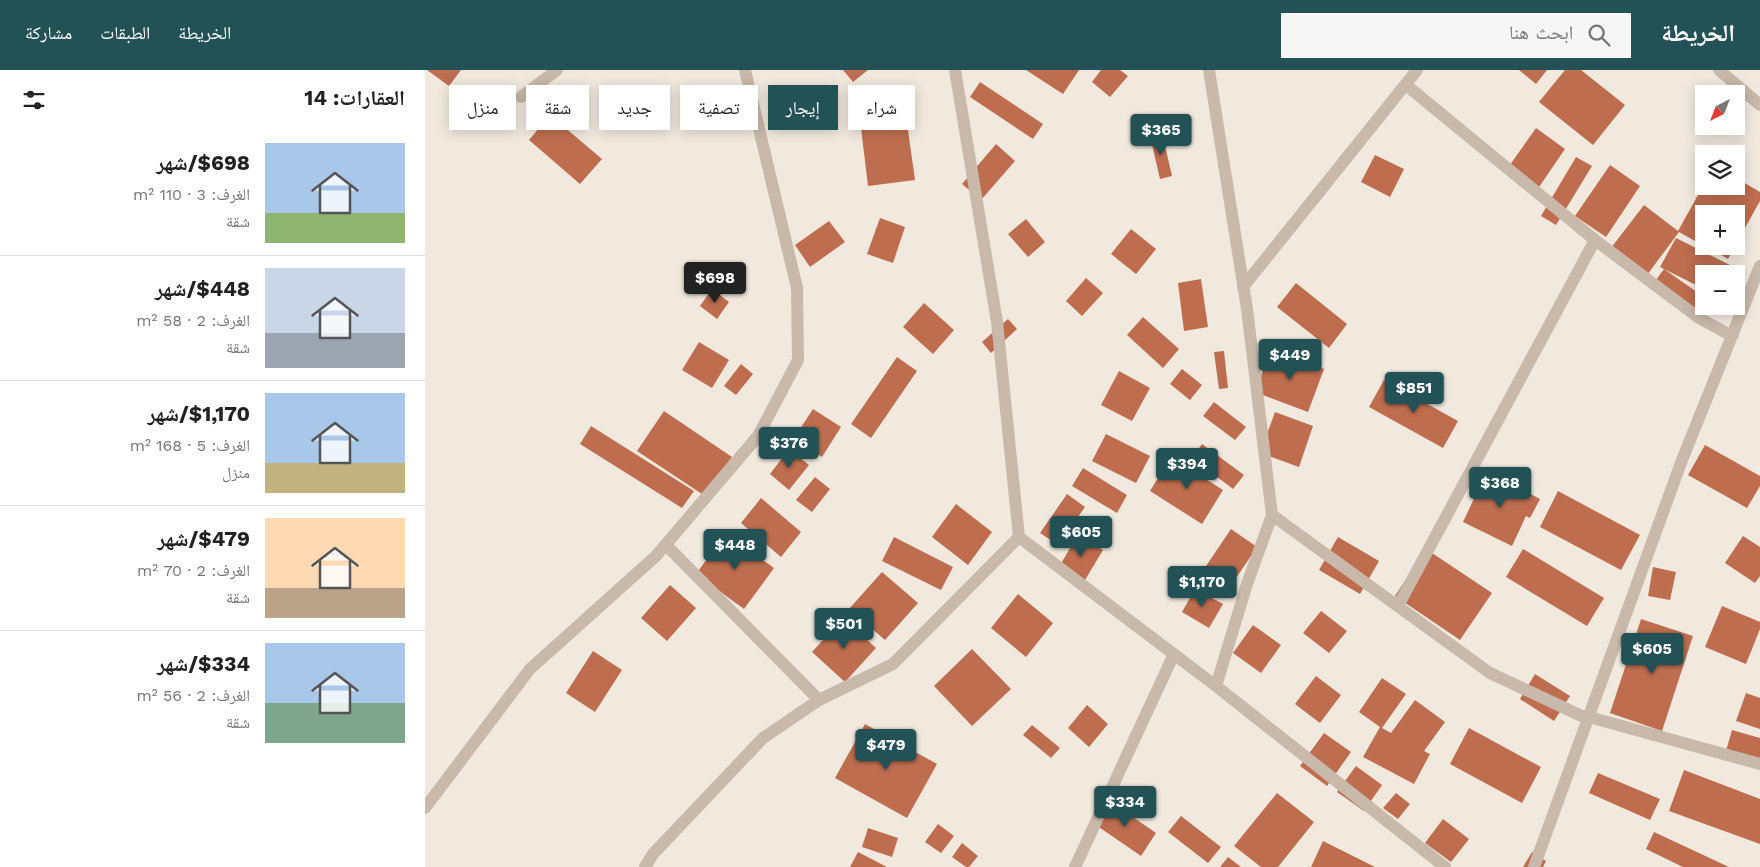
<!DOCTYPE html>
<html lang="ar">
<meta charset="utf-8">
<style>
:root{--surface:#fff;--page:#f6f6f6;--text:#222;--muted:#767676;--line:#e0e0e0;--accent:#225156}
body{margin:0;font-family:"Work Sans","Noto Naskh Arabic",sans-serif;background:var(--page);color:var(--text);direction:rtl;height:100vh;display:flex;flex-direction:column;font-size:19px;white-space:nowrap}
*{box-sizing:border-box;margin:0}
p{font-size:16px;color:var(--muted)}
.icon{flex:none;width:28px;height:28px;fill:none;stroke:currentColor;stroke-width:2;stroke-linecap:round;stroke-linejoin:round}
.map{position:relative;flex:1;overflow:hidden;direction:ltr}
.sheet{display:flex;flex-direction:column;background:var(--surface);width:425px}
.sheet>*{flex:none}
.banner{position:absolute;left:15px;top:15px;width:475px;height:45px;direction:rtl;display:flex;gap:10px}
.needle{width:32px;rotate:222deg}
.controls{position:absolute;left:1270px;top:15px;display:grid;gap:10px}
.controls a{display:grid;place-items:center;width:50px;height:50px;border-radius:0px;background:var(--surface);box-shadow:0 2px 12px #0003;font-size:25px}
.price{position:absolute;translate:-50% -42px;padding:0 11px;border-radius:5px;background:var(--accent);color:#fff;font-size:16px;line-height:32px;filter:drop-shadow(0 1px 2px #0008)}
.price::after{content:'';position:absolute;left:50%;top:30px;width:15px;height:11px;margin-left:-8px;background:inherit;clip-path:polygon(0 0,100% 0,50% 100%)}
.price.on{background:#222;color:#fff}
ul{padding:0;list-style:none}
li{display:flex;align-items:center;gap:15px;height:125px;padding:0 20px}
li+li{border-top:1px solid var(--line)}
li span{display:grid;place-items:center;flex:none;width:140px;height:100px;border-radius:0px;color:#555}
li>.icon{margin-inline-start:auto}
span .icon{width:60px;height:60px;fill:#fffc;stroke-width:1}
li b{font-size:21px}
h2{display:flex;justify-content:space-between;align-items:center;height:60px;padding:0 20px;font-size:21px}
.chip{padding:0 18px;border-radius:0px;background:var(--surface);box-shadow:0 2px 12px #0003;font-size:18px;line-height:45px}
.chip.on{background:var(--accent);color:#fff}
header{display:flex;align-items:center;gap:30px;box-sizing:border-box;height:70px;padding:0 25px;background:var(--accent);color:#fff}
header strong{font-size:24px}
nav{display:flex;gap:28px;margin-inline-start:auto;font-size:18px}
.search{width:350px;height:45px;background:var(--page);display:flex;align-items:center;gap:12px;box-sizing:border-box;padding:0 18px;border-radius:0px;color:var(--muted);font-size:19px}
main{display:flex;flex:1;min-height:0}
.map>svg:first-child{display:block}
</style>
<header>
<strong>الخريطة</strong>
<div class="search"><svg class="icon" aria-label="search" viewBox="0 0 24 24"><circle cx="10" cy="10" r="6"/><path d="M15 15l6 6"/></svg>ابحث هنا</div>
<nav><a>الخريطة</a><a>الطبقات</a><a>مشاركة</a></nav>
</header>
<main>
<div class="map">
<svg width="1335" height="797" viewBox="0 0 1335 797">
<rect width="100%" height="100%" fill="#f1e9de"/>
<path fill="#be6d4f" d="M2 0H36L24 16Z
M418 0H443L428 12Z
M601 0H654L638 24Z
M676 0H695L703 6 685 27 667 12Z
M1094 0H1122L1111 14Z
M1140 0H1156L1200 35 1168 75 1114 32Z
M555 12 618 54 608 69 545 27Z
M125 45 177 89 155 114 104 70Z
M482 53 490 110 443 116 436 58Z
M1111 58 1140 79 1112 120 1082 99Z
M737 63 747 106 735 109 725 66Z
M571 74 590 91 556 130 537 114Z
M950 85 979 99 965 127 936 112Z
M1151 87 1167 96 1131 155 1116 146Z
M1185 95 1215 116 1181 167 1150 146Z
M1311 108 1335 122V131L1311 174V144H1279V176L1254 162 1222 205 1186 178 1219 135 1253 161 1278 116H1311Z
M455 148 480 157 468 193 442 184Z
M601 149 620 172 603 187 583 164Z
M404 151 420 172 385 197 370 175Z
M706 159 731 179 711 204 686 184Z
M1251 168 1309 197 1305 204H1279V219L1235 197Z
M1280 176H1310L1303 189Z
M1239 199 1279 227 1266 247 1225 218Z
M661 208 678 223 657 246 641 231Z
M776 209 783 257 759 261 753 213Z
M871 213 922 254 904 278 852 237Z
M287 219 304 232 292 249 275 236Z
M499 233 529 260 508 284 478 257Z
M718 247 754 279 738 298 702 265Z
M583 249 592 259 566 283 557 272Z
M274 272 304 290 287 318 257 300Z
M846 279 899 299 883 342 830 322Z
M799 281 803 318 794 319 789 282Z
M472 287 492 301 446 368 426 354Z
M316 294 328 304 311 325 299 316Z
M757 299 777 315 765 330 745 314Z
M694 301 725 318 707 351 676 335Z
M959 310 1033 351 1018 378 944 337Z
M789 332 821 357 810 370 778 346Z
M388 339 416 357 397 387 369 368Z
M239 341 307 387 280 426 212 381Z
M850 342 888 356 874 397 835 383Z
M166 356 269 421 257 438 155 374Z
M681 364 725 386 711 413 667 391Z
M777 374 819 405 808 419 767 388Z
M1280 375 1335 406V416L1322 438 1263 405Z
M364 379 384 395 364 420 345 404Z
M746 387 798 420 777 454 725 421Z
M658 398 702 425 692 443 647 416Z
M1062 401 1115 429 1105 448 1101 446 1087 476 1038 452Z
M390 407 405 419 387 442 371 430Z
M1133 421 1215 465 1196 500 1115 457Z
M642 424 660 437 633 475 615 463Z
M336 428 376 462 356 487 316 453Z
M531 434 567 462 543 495 507 467Z
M806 459 832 477 801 523 775 505Z
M301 463 349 498 319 539 271 504Z
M653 465 678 480 660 510 635 495Z
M1318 466 1335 477V506L1330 513 1300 493Z
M469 467 528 497 516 520 457 491Z
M913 467 954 491 935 524 894 500Z
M1001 479 1067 523 1035 570 970 526Z
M1098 479 1179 528 1162 556 1081 507Z
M1228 497 1251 502 1245 530 1223 526Z
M457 502 493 533 460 570 424 539Z
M245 515 271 538 242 571 216 548Z
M770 519 798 534 784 558 757 542Z
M593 524 628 553 601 587 566 558Z
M1297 536 1335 552V559L1321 594 1280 577Z
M896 541 922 561 904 583 878 563Z
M418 548 451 578 420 612 387 582Z
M1216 549 1268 566 1237 661 1185 643Z
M828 555 856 575 836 603 808 583Z
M547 579 586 619 547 656 509 616Z
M168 581 197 600 170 642 141 623Z
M1110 604 1145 626 1129 651 1095 629Z
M891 606 916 625 895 653 870 634Z
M957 608 981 624 957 658 966 663 990 630 1020 652 999 681 1005 684 989 714 938 687 955 657 934 642Z
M1321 623 1335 628V659L1311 651Z
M662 635 683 654 664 677 643 658Z
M440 654 512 694 482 748 410 708Z
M607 655 635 678 626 688 598 665Z
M1044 658 1116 697 1097 733 1025 694Z
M1307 660 1335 668V691L1301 681Z
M899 663 926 682 902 716 875 696Z
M931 696 957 715 939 741 912 722Z
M1259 700 1335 729V774L1244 741Z
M1173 703 1235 729 1225 750 1164 723Z
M852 723 889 752 853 797H836L809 776Z
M971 723 985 734 973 749 958 738Z
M683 730 731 763 716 786 668 753Z
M756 746 796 777 783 793 743 762Z
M1018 749 1044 769 1026 792 1000 773Z
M513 754 529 766 516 783 500 772Z
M443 758 473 768 467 787 437 777Z
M1229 762 1304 797H1258L1221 779Z
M898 771 950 797H886Z
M537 773 553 786 544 797H541L527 787Z
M433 782 462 797H425Z
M1107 782 1121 791 1118 797H1098Z
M803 787 816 797H795Z"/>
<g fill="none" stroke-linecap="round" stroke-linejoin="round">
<path stroke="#c9b9ab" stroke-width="12" d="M530 0 572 252 594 467 791 616 1020 797
M784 0 822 239 847 445 822 514 791 616
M1294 0 1335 35
M981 15 1170 170 1274 248 1307 266 1308 265
M96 27 132 0
M818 217 992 0
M847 445 1065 603 1163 649 1164 647 1335 694
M241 475 394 630
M973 536 1170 170
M0 738 105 599 231 486 333 366 373 290 372 218 320 0
M220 797 228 784 338 668 394 630 468 594 594 467
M650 797 749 584
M1109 797 1257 390 1335 196"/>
</g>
</svg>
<div class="controls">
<a><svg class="needle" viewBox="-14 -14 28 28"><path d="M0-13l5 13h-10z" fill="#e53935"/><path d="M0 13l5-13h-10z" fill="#767676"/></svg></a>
<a><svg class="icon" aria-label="layers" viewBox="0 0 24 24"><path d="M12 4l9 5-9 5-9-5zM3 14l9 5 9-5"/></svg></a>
<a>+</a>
<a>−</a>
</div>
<b class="price" style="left:736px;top:86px">$365</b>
<b class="price on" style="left:290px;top:234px">$698</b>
<b class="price" style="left:865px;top:311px">$449</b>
<b class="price" style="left:989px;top:344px">$851</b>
<b class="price" style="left:364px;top:399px">$376</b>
<b class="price" style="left:762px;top:420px">$394</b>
<b class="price" style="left:1075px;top:439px">$368</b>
<b class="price" style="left:656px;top:488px">$605</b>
<b class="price" style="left:310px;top:501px">$448</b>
<b class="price" style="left:777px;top:538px">$1,170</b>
<b class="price" style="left:419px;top:580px">$501</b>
<b class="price" style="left:1227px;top:605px">$605</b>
<b class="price" style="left:461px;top:701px">$479</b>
<b class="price" style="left:700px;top:758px">$334</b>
<div class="banner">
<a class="chip">شراء</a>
<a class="chip on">إيجار</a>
<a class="chip">تصفية</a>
<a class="chip">جديد</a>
<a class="chip">شقة</a>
<a class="chip">منزل</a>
</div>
</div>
<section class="sheet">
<h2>العقارات: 14<svg class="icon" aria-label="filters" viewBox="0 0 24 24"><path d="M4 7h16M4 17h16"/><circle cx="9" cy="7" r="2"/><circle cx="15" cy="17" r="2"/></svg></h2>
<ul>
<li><span style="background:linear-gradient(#a9c7e8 70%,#8fb573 0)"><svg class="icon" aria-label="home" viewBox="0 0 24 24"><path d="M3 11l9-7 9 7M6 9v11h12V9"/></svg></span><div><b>$698/شهر</b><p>الغرف: 3 · 110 m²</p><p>شقة</p></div></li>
<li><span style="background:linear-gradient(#c9d6e8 65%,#9aa5b1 0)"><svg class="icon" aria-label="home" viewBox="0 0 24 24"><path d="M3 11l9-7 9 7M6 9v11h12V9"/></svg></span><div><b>$448/شهر</b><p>الغرف: 2 · 58 m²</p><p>شقة</p></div></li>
<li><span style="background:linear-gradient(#a9c7e8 70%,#c2b280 0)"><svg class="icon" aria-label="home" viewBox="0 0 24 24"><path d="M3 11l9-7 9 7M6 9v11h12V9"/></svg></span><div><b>$1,170/شهر</b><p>الغرف: 5 · 168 m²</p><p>منزل</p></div></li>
<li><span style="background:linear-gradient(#ffd9b3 70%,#b9a48a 0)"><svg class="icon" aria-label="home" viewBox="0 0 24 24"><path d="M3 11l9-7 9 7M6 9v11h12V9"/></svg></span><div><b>$479/شهر</b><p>الغرف: 2 · 70 m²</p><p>شقة</p></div></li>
<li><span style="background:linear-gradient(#a9c7e8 60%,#7fa58c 0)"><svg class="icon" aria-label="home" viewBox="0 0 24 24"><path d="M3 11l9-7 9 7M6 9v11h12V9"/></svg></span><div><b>$334/شهر</b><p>الغرف: 2 · 56 m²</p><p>شقة</p></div></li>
</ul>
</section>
</main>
